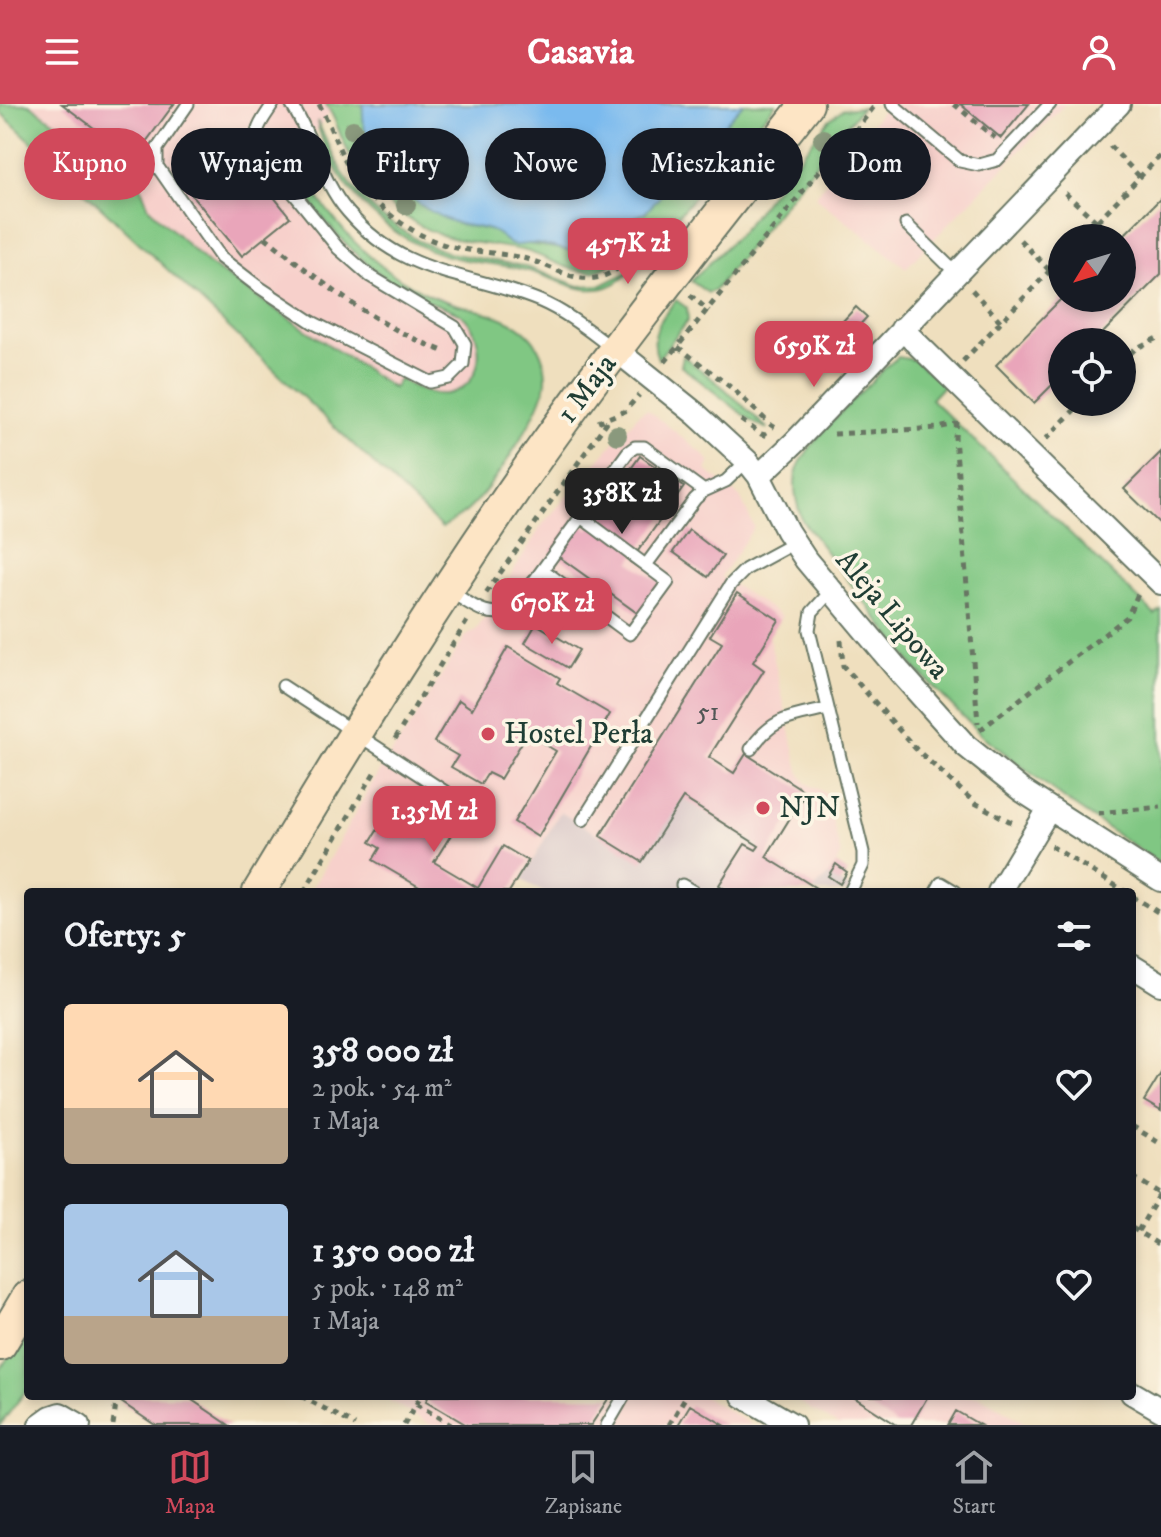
<!DOCTYPE html>
<html lang="pl">
<meta charset="utf-8">
<style>
:root{--surface:#171b24;--page:#242831;--text:#f1f3f6;--muted:#9ea1a6;--line:#363941;--accent:#d1495b}
body{margin:0;font-family:"IM FELL DW Pica",serif;background:var(--page);color:var(--text);height:100vh;display:flex;flex-direction:column;font-size:30px;white-space:nowrap}
*{box-sizing:border-box;margin:0}
p{font-size:26px;color:var(--muted)}
.icon{flex:none;width:44px;height:44px;fill:none;stroke:currentColor;stroke-width:2;stroke-linecap:round;stroke-linejoin:round}
.map{position:relative;flex:1;overflow:hidden}
.panel{position:absolute;left:24px;top:784px;width:1112px;height:512px;display:flex;flex-direction:column;background:var(--surface);border-radius:8px;box-shadow:0 4px 12px #0003}
.panel>*{flex:none}
.hud{position:absolute;left:24px;top:24px;width:1114px;height:72px;display:flex;gap:16px}
.needle{width:52px;rotate:232deg}
.fabs{position:absolute;left:1048px;top:120px;display:grid;gap:16px}
.fabs a{display:grid;place-items:center;width:88px;height:88px;border-radius:50%;background:var(--surface);box-shadow:0 4px 12px #0003;font-size:40px}
.price{position:absolute;translate:-50% -68px;padding:0 18px;border-radius:16px;background:var(--accent);color:#fff;font-size:26px;line-height:52px;filter:drop-shadow(0 2px 4px #0008)}
.price::after{content:'';position:absolute;left:50%;top:48px;width:24px;height:18px;margin-left:-12px;background:inherit;clip-path:polygon(0 0,100% 0,50% 100%)}
.price.selected{background:#222;color:#fff}
ul{padding:0;list-style:none}
li{display:flex;align-items:center;gap:24px;height:200px;padding:0 40px}
li span{display:grid;place-items:center;flex:none;width:224px;height:160px;border-radius:8px;color:#555}
li>.icon{margin-inline-start:auto}
span .icon{width:96px;height:96px;fill:#fffc;stroke-width:1}
li b{font-size:34px}
h2{display:flex;justify-content:space-between;align-items:center;height:96px;padding:0 40px;font-size:34px}
.chip{padding:0 28px;border-radius:36px;background:var(--surface);box-shadow:0 4px 12px #0003;font-size:28px;line-height:72px}
.chip.selected{background:var(--accent);color:#fff}
header{display:flex;justify-content:space-between;align-items:center;height:104px;padding:0 40px;background:var(--accent);color:#fff;font-size:36px;font-weight:700}
.tabs{display:flex;justify-content:space-around;align-items:center;height:112px;border-top:2px solid var(--line);background:var(--surface);font-size:22px;color:var(--muted)}
.tabs a{display:grid;justify-items:center;gap:4px}
.tabs .selected{color:var(--accent)}
.map>svg:first-child{display:block}
</style>
<header><svg class="icon" aria-label="menu" viewBox="0 0 24 24"><path d="M4 6h16M4 12h16M4 18h16"/></svg>Casavia<svg class="icon" aria-label="person" viewBox="0 0 24 24"><circle cx="12" cy="8" r="4"/><path d="M4 21q1-7 8-7t8 7"/></svg></header>
<div class="map">
<svg width="1161" height="1321" viewBox="0 0 1161 1321">
<rect width="100%" height="100%" fill="#fcf5e5"/>
<filter id="ink" filterUnits="userSpaceOnUse"><feTurbulence type="fractalNoise" baseFrequency=".0125" numOctaves="2"/><feDisplacementMap in="SourceGraphic" scale="16" xChannelSelector="R" yChannelSelector="G"/><feConvolveMatrix kernelMatrix="1 2 1 2 8 2 1 2 1" color-interpolation-filters="sRGB"/></filter>
<filter id="wash" filterUnits="userSpaceOnUse"><feTurbulence type="fractalNoise" baseFrequency=".006" numOctaves="4" result="noise"/><feDisplacementMap in="SourceGraphic" scale="32" xChannelSelector="R" yChannelSelector="G"/><feGaussianBlur stdDeviation="1.8" result="paint"/><feColorMatrix in="noise" values="0 0 0 0 0 0 0 0 0 0 0 0 0 0 0 0 0 1.4 0 .05"/><feComposite in="paint" operator="in"/></filter>
<g filter="url(#wash)">
<rect width="100%" height="100%" fill="#efdfbe"/>
<path fill="#f7d0cb" d="M29 0H336L298 51 309 81 348 134 379 161 413 183 483 209 490 348 208 160 149 104 139 78Z
M887 0H1065L906 164 815 93Z
M647 305 704 351 710 359 706 366 740 393 754 423 721 473 782 512 769 533 799 667 806 679 826 689 841 752 828 772 816 784 642 758 560 708 515 788H310L378 669 410 622 465 533 477 525 542 421 639 310Z
M382 1292H704L752 1321H431Z
M788 1292H980L1028 1321H838Z"/>
<path fill="#d2bec2" d="M683 694 768 748 766 753 815 784 828 772 857 788H543L522 776 560 708 600 732Z"/>
<path fill="#80c783" stroke="#50825c" stroke-width="2" d="M0 0H29L139 78 149 104 208 160 393 284 399 275C414 283 433 294 451 289 481 281 486 242 469 219 459 204 436 202 421 194 406 187 392 179 379 169 338 139 308 95 277 56L281 52 304 81H309C343 131 382 173 440 195 468 206 509 209 530 232 541 244 549 267 545 283 537 315 492 384 467 407 460 413 450 418 442 424L0 8Z
M325 0H363L368 33 385 64 457 120 494 127 508 137 582 148 605 142 610 136 613 119H622L645 109 743 0H776L659 133 648 142 640 136C625 146 614 163 595 167 572 171 548 153 526 147 500 141 474 140 448 133 420 126 392 105 372 84 358 69 349 51 341 32 336 20 334 10 325 0Z
M862 3 714 187 708 189 691 177 740 129 829 16 843 5Z
M317 17 342 68 359 91 382 113 419 137 449 149 523 162 579 182 602 181 632 166C596 204 565 176 525 166 498 159 468 159 441 150 383 131 330 78 317 17Z
M676 196 687 204 688 216 658 255C648 230 661 214 676 196Z
M683 252 724 284 768 325 754 319 681 262Z
M898 253 914 256 944 281 931 295 1155 511 1161 506V760L1070 699 981 631 916 565 802 416C797 401 792 383 797 367 804 340 865 285 887 262Z
M28 1222V1284L0 1321V1266Z"/>
<path fill="#7abaee" stroke="#4c7c91" stroke-width="2" d="M363 0H743L645 109 622 119H613C611 130 611 138 600 144 577 156 550 137 527 140 523 140 517 143 510 140 506 138 498 129 492 127 481 122 467 123 456 119 409 103 359 53 363 0Z"/>
<g id="blocks">
<path fill="#e9a5ba" d="M62 0H174L134 54Z
M960 0H1029L1001 34Z
M221 27 290 113 242 152 172 67Z
M1161 94V170L1094 238H1062V271L1034 299 996 261 1062 194H1122V133Z
M856 203 867 213 854 227 843 217Z
M1161 348V421L1124 385Z
M640 352 684 383 630 458 662 480 640 511 551 447 574 416 588 426Z
M689 426 723 452 708 473 673 448Z
M737 489 779 516 753 558 764 566 709 653 734 669 746 650 806 688 766 753 816 784 813 788H729L719 781 745 740 756 746 759 742 683 694 642 758 600 732 722 539 710 532Z
M536 520 579 546 568 564 525 539Z
M508 543 560 574 557 579 610 610 538 733 514 718 556 647 527 630 500 675 488 669 481 680 451 663 458 652 434 638 459 596 472 605Z
M404 696 418 704 422 698 439 709 436 715 454 726 434 758 478 784 503 742 528 757 509 788H428L373 756 380 744 370 738 390 706 396 710Z
M836 760 847 768 840 780 828 772Z
M1161 969V1007L1144 997Z
M124 1292H186L229 1321H155L121 1298Z
M429 1292H610L591 1321H467L426 1297Z
M852 1292H928L911 1321H897Z
M690 1301 724 1321H678Z
M956 1307 980 1321H948Z"/>
</g>
</g>
<g filter="url(#ink)">
<use href="#blocks" fill-opacity="0" stroke="#687664" stroke-width="2"/>
<g fill="none" stroke-linecap="round" stroke-linejoin="round">
<defs>
<path id="lane" d="M188 0 157 45V62L221 154 256 181 312 218 430 278 449 274 463 260 465 240 455 223 370 172 338 144 262 50C250 28 261 19 273 0
M291 0C314 34 320 76 348 108 405 174 467 167 540 197 566 208 589 227 612 244
M892 0 960 57 979 61 997 56 1050 0
M906 120 956 169
M844 237 867 261
M646 461 695 395 704 387 726 377 747 357
M543 466 630 530 668 478 581 413
M449 486C470 500 491 519 516 502L628 348 635 343H644L704 387
M831 487 812 508 809 526 863 748V761L850 788
M283 582 467 702
M751 645C772 613 792 613 828 605
M583 716 731 480 746 465 794 439
M682 781 694 788
M936 788 941 779 956 788
M607 1321 624 1292"/>
<path id="street" d="M902 225 1161 479
M616 246 696 310 747 357 759 372 787 427 806 456 899 567 966 642 1021 686 1161 776
M759 372 794 339 1119 0
M999 788 1049 705
M1132 862 1161 880
M1132 1289 1161 1306
M743 1292 793 1321
M40 1321 51 1313 60 1310 79 1321"/>
<path id="secondary" d="M259 788C348 640 439 492 539 350 624 230 716 116 807 0
M0 1240 28 1193"/>
</defs>
<use href="#lane" stroke="#687664" stroke-width="15"/>
<use href="#street" stroke="#687664" stroke-width="26"/>
<use href="#secondary" stroke="#687664" stroke-width="36"/>
<path stroke="#687664" stroke-width="5" stroke-dasharray="6 6" stroke-linecap="butt" d="M319 0C336 32 343 64 369 91 392 116 424 137 457 144 482 149 506 149 530 156 551 162 572 177 595 174 612 172 623 160 636 149L648 158
M954 0 995 34
M1110 42 1140 73
M1065 89 1097 118
M265 133C325 181 371 219 443 247
M1081 134 1161 51
M1020 136 1050 167
M972 186 1001 218
M690 191 709 207
M678 243 733 285 771 321 779 326
M963 257 1062 154
M665 258 820 66 826 64 876 0
M1122 258 1135 245 1161 232
M741 316 761 330 770 332
M598 318 625 307 639 291
M957 318 955 333 978 619
M834 330 938 324 956 320
M1046 335 1082 298
M486 489 609 315
M841 536 843 562 916 645 975 699 1015 720
M980 626 1127 513 1139 488
M395 635 467 517
M1098 709 1161 703
M1051 742 1126 788
M304 788 377 664
M1132 792 1161 810
M1132 1022 1161 1040
M1132 1073 1160 1090
M1132 1124 1161 1142
M1138 1127 1161 1088
M301 1292 355 1321
M416 1300 451 1321
M113 1321 117 1292
M404 1321 421 1292
M669 1321 686 1292"/>
<use href="#lane" stroke="#fff" stroke-width="11"/>
<use href="#street" stroke="#fff" stroke-width="22"/>
<use href="#secondary" stroke="#fde5c5" stroke-width="32"/>
</g>
<g fill="#8a997d">
<circle cx="353" cy="26" r="10"/>
<circle cx="823" cy="35" r="10"/>
<circle cx="377" cy="71" r="10"/>
<circle cx="406" cy="101" r="10"/>
<circle cx="617" cy="331" r="10"/>
</g>
</g>
<g fill="#d1495b" stroke="#fcf5e5" stroke-width="3">
<circle cx="488" cy="630" r="8"/>
<circle cx="763" cy="704" r="8"/>
</g>
<g text-anchor="middle" dominant-baseline="central" stroke-width="7" stroke-linejoin="round" paint-order="stroke">
<g font-size="26" fill="#525756">
<text x="708" y="608">51</text>
</g>
<g font-size="30" fill="#1f3d34" stroke="#fcf5e5">
<text transform="translate(587 285) rotate(-53)">1 Maja</text>
<text transform="translate(892 511) rotate(50)">Aleja Lipowa</text>
</g>
<g font-size="30" fill="#1f3d34" stroke="#fcf5e5" text-anchor="start">
<text x="504" y="630">Hostel Perła</text>
<text x="779" y="704">NJN</text>
</g>
</g>
</svg>
<div class="fabs">
<a><svg class="needle" viewBox="-14 -14 28 28"><path d="M0-13l5 13h-10z" fill="#e53935"/><path d="M0 13l5-13h-10z" fill="#9ea1a6"/></svg></a>
<a><svg class="icon" aria-label="locate" viewBox="0 0 24 24"><circle cx="12" cy="12" r="6"/><path d="M12 2v4M12 18v4M2 12h4M18 12h4"/></svg></a>
</div>
<b class="price" style="left:628px;top:182px">457K zł</b>
<b class="price" style="left:814px;top:285px">659K zł</b>
<b class="price selected" style="left:622px;top:432px">358K zł</b>
<b class="price" style="left:552px;top:542px">670K zł</b>
<b class="price" style="left:434px;top:750px">1.35M zł</b>
<div class="hud">
<a class="chip selected">Kupno</a>
<a class="chip">Wynajem</a>
<a class="chip">Filtry</a>
<a class="chip">Nowe</a>
<a class="chip">Mieszkanie</a>
<a class="chip">Dom</a>
</div>
<section class="panel">
<h2>Oferty: 5<svg class="icon" aria-label="filters" viewBox="0 0 24 24"><path d="M4 7h16M4 17h16"/><circle cx="9" cy="7" r="2"/><circle cx="15" cy="17" r="2"/></svg></h2>
<ul>
<li><span style="background:linear-gradient(#ffd9b3 65%,#b9a48a 0)"><svg class="icon" aria-label="home" viewBox="0 0 24 24"><path d="M3 11l9-7 9 7M6 9v11h12V9"/></svg></span><div><b>358 000 zł</b><p>2 pok. · 54 m²</p><p>1 Maja</p></div><svg class="icon" aria-label="heart" viewBox="0 0 24 24"><path d="M12 20l-8-8c-3-5 5-10 8-4 3-6 11-1 8 4z"/></svg></li>
<li><span style="background:linear-gradient(#a9c7e8 70%,#b9a48a 0)"><svg class="icon" aria-label="home" viewBox="0 0 24 24"><path d="M3 11l9-7 9 7M6 9v11h12V9"/></svg></span><div><b>1 350 000 zł</b><p>5 pok. · 148 m²</p><p>1 Maja</p></div><svg class="icon" aria-label="heart" viewBox="0 0 24 24"><path d="M12 20l-8-8c-3-5 5-10 8-4 3-6 11-1 8 4z"/></svg></li>
</ul>
</section>
</div>
<nav class="tabs">
<a class="selected"><svg class="icon" aria-label="map" viewBox="0 0 24 24"><path d="M3 6l6-2 6 2 6-2v14l-6 2-6-2-6 2zM9 4v14M15 6v14"/></svg>Mapa</a>
<a><svg class="icon" aria-label="saved" viewBox="0 0 24 24"><path d="M7 4h10v16l-5-4-5 4z"/></svg>Zapisane</a>
<a><svg class="icon" aria-label="home" viewBox="0 0 24 24"><path d="M3 11l9-7 9 7M6 9v11h12V9"/></svg>Start</a>
</nav>
